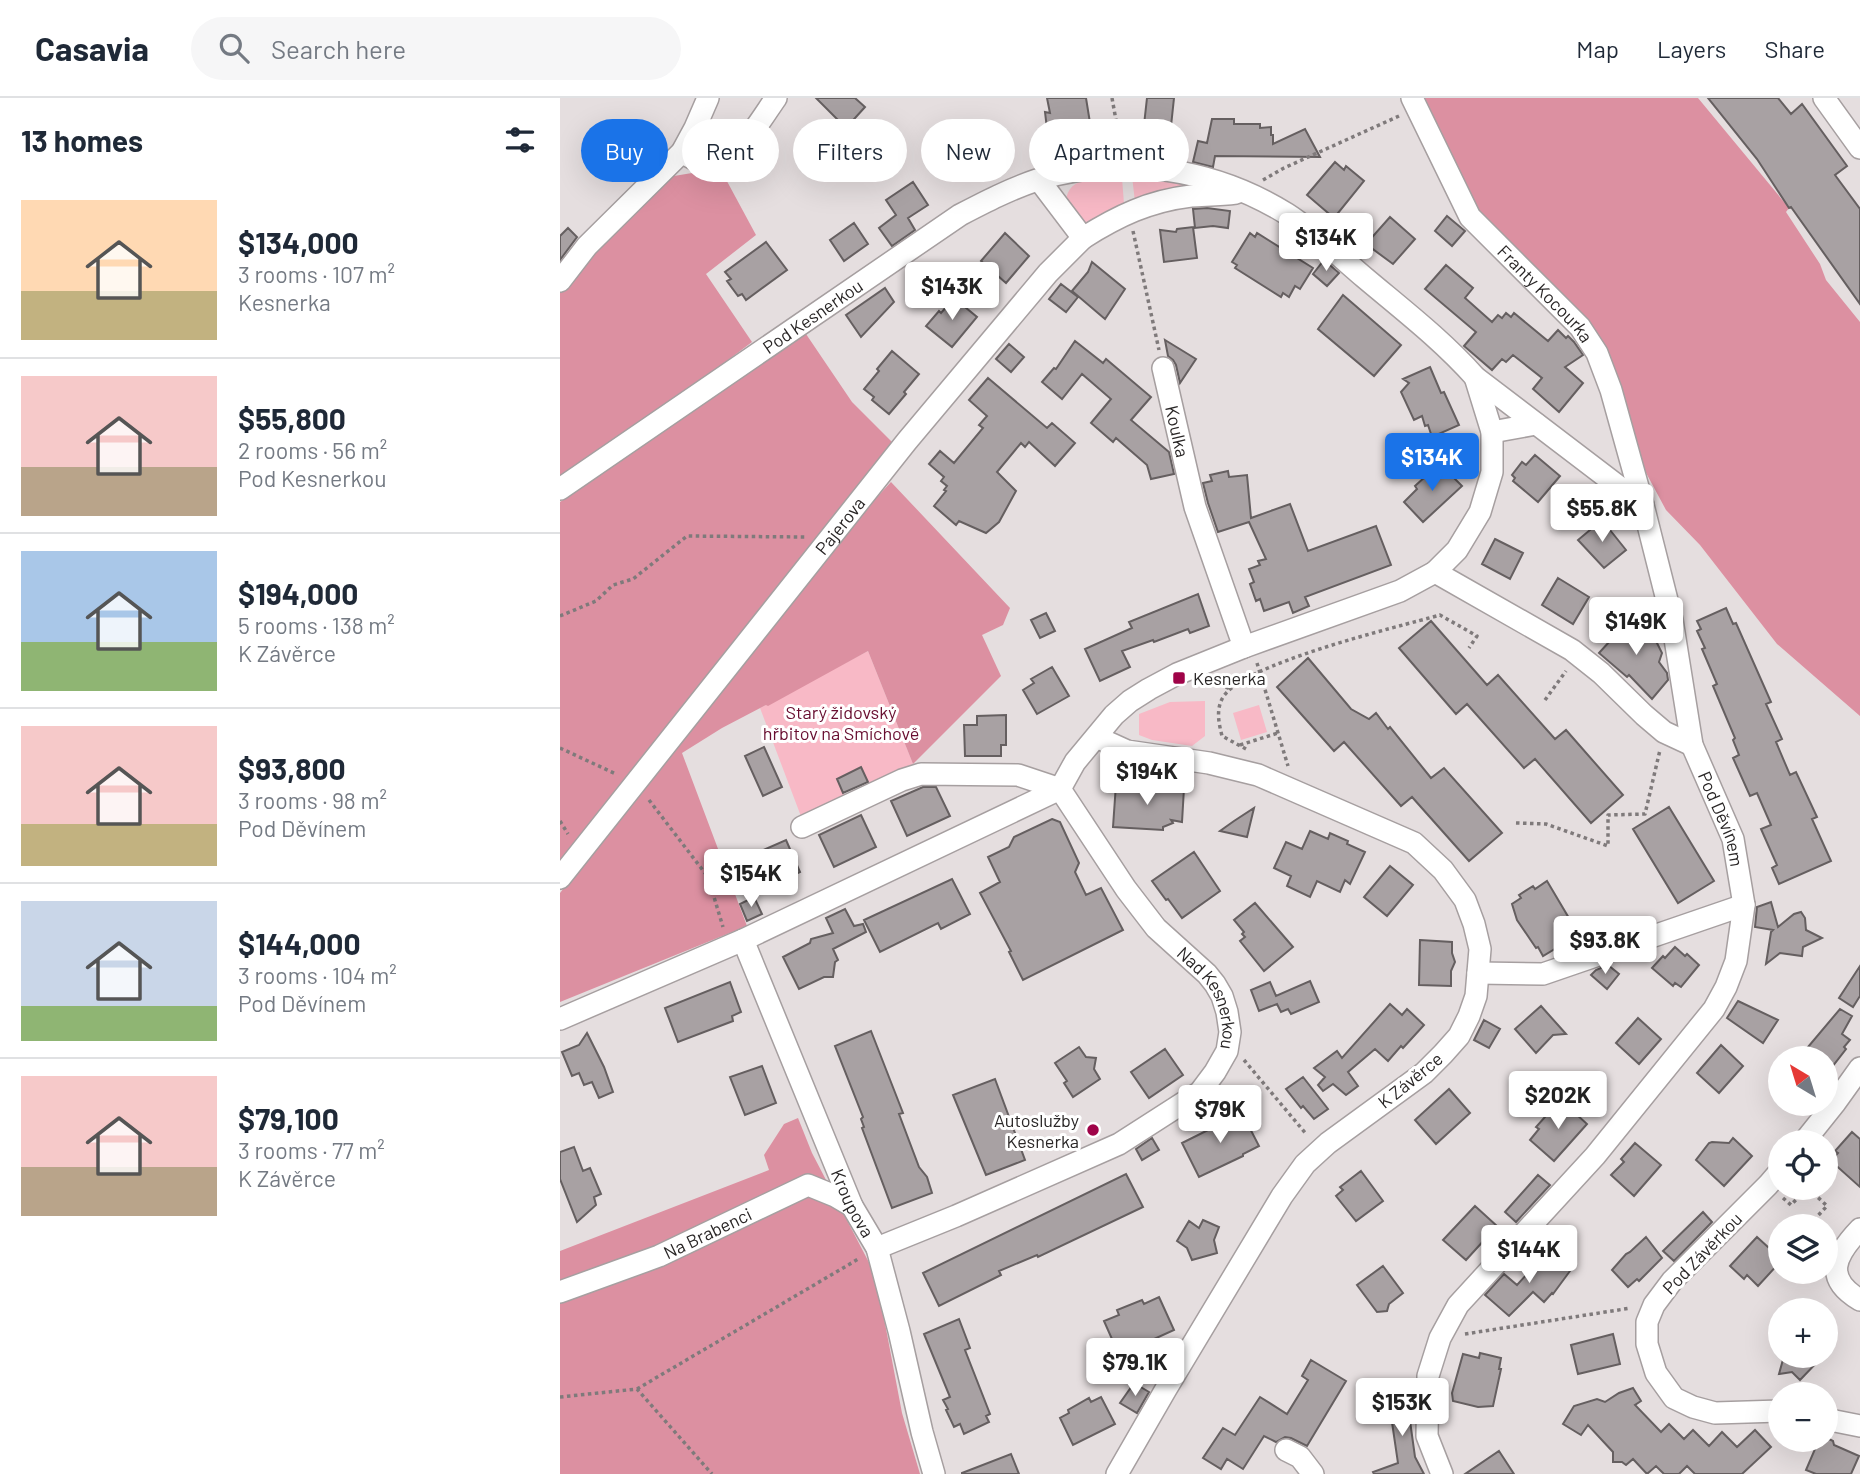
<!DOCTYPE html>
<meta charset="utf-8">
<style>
:root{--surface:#fff;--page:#f6f6f7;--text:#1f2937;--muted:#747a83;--line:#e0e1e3;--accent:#1a73e8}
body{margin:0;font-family:Barlow,sans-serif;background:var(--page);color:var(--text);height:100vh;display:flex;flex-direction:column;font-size:26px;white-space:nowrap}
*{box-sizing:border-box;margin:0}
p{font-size:23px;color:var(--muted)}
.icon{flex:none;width:38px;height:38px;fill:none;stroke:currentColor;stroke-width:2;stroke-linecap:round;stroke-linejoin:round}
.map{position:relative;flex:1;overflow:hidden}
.sheet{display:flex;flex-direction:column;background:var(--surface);width:560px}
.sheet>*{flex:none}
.top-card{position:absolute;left:21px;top:21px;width:665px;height:63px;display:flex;gap:14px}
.needle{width:46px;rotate:322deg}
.tools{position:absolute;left:1208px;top:948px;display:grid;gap:14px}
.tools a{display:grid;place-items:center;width:70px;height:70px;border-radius:50%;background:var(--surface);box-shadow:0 7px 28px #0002;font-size:35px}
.price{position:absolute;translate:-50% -60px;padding:0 16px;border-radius:7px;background:#fff;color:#222;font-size:23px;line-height:46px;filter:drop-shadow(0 2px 4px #0008)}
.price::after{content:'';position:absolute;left:50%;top:42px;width:21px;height:16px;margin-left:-10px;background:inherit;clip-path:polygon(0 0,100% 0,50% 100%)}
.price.on{background:var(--accent);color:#fff}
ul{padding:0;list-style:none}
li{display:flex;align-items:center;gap:21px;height:175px;padding:0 21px}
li+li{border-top:2px solid var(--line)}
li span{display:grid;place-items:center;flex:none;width:196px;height:140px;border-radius:0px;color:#555}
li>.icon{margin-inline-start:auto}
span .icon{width:84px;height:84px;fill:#fffc;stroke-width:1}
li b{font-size:30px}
h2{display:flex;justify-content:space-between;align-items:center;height:84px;padding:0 21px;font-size:30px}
.chip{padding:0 24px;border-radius:32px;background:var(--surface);box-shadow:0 7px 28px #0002;font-size:24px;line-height:63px}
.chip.on{background:var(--accent);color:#fff}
header{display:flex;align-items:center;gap:42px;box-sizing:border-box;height:98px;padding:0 35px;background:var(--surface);border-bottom:2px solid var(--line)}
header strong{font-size:33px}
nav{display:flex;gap:38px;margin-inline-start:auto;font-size:24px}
.search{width:490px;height:63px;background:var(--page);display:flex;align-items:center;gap:18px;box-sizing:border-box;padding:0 24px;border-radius:38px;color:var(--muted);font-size:26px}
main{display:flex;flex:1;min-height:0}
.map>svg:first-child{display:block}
</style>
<header>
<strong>Casavia</strong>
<div class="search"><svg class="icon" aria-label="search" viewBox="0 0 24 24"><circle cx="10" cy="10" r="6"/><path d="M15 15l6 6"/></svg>Search here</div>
<nav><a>Map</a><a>Layers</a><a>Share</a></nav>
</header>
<main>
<section class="sheet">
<h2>13 homes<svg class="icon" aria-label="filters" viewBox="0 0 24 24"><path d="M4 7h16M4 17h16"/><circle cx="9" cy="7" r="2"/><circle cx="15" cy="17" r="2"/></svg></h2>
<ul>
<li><span style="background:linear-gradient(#ffd9b3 65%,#c2b280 0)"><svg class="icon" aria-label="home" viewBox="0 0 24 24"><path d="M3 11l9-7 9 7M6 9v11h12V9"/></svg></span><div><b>$134,000</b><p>3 rooms · 107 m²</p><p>Kesnerka</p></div></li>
<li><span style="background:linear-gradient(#f6c9c9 65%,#b9a48a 0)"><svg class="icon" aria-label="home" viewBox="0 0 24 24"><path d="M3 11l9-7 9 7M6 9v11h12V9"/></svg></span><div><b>$55,800</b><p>2 rooms · 56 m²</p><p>Pod Kesnerkou</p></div></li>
<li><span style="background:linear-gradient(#a9c7e8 65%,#8fb573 0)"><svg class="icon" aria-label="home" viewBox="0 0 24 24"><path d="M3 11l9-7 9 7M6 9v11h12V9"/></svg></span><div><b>$194,000</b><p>5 rooms · 138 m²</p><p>K Závěrce</p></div></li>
<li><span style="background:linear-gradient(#f6c9c9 70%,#c2b280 0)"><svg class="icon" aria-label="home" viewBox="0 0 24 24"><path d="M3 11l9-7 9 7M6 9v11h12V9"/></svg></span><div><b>$93,800</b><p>3 rooms · 98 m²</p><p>Pod Děvínem</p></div></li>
<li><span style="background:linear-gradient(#c9d6e8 75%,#8fb573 0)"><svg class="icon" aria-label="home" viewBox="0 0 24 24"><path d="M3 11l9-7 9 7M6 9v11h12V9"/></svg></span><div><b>$144,000</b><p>3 rooms · 104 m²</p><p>Pod Děvínem</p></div></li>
<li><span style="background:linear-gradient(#f6c9c9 65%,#b9a48a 0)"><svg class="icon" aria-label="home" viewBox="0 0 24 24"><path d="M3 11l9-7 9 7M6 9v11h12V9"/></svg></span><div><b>$79,100</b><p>3 rooms · 77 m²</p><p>K Závěrce</p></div></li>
</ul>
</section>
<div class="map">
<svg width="1300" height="1376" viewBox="0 0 1300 1376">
<rect width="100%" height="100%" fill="#e5dedf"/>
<path fill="#f8b9c6" d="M572 78 593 79 626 86 627 88 575 104Z
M562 80 564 106 531 125 520 124 506 104C507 76 541 81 562 80Z
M308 553 353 666 310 688 300 670 277 681 286 700 242 721 200 610Z
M645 603V638L632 648 592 642 579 637V616L610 604Z
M699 607 707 634 681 642 673 615Z"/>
<path fill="#dc90a1" d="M862 0H1138L1229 110 1226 114 1260 166 1266 182 1300 224V618L1217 546 1140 447 1106 412 1070 345 1052 273 1042 242 1020 215 916 111Z
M162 74 196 137 146 176 192 244 90 321 0 383V194L32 153 102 80 132 75Z
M246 236 292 304 335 347 0 764V404Z
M331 384 450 510 443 527 422 537 441 578 353 666 308 553 208 608 206 607 162 630 122 655 187 828 0 904V795L289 429Z
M238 1020 252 1055 316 1178 342 1315 360 1376H0V1153L209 1072 204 1057 224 1026Z"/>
<path fill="#a8a1a3" stroke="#655f60" stroke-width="2" d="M256 0H295L305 9 286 30Z
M487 0H526L531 31 488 39 485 14 490 15Z
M587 0H614L609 47 582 45Z
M1148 0H1218L1231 16 1242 6 1287 68 1275 77 1300 111V206L1231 109 1229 110 1197 61Z
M652 21H674V26H700V30L711 29V37H713V46L745 31 760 59 655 58 653 69 633 64 638 43 647 45Z
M436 35 448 62 414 75 403 49Z
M775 64 784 72 786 68 804 83 774 120 747 97Z
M353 84 368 107 348 120 355 132 332 148 319 130 336 117 326 102Z
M647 110 670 113 668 130 653 128 635 130 633 111Z
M887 118 905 133 892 148 875 133Z
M830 119 855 141 833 166 806 146Z
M294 125 308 146 284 163 270 142Z
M633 129 637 160 604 164 600 132 616 134 617 131Z
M8 130 17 139 0 162V138Z
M445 135 469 158 446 185 421 163Z
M690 135 695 139 697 135 753 170 740 191 735 188 729 199 723 195 721 199 675 170 677 167 672 164Z
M206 144 227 172 186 202 182 196 178 198 167 183 171 181 165 174Z
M764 162 779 175 767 188 753 176Z
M532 164 565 191 545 221 512 193 528 174Z
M886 167 913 190 905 200 932 224 938 217 942 220 946 215 951 219 954 215 988 243 998 232 1006 240 1008 238 1014 244 1023 257 1005 269 1023 285 999 314 973 291 982 280 953 257 946 264 942 261 932 272 904 248 916 234 865 191Z
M501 186 518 199 506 214 489 201Z
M325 190 334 204 301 239 286 217Z
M783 197 841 247 814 278 758 231Z
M394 200 417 219 392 249 366 228 379 213 381 215Z
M605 242 636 261 620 285 616 267 613 262 608 258Z
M515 243 543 265 546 261 591 299 571 322 609 354 614 376 591 381 587 367 556 340 553 344 531 325 551 301 522 276 502 301 482 284 494 270 496 271Z
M449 246 464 259 451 274 436 261Z
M332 253 359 276 344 294 346 296 329 316 312 302 314 299 304 291 319 273 317 271Z
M870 269 881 295 884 294 899 327 872 339 868 327 865 328 862 318 854 322 841 294 849 285 843 281Z
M428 280 487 330 492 325 515 345 495 368 469 344 465 349 461 345 437 374 456 393 439 424 426 435 399 423 396 427 374 408 386 393 384 392 387 388 381 383 384 379 369 366 380 353 394 365 423 330 419 327 427 318 409 302Z
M975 357 1000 378 978 404 953 383 955 380 952 377 962 364 966 367Z
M882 368 902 388 863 424 844 404 857 391 855 388 866 378 869 380Z
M668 373 669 379 687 377 691 420 730 406 748 453 816 428 831 467 745 499 749 508 733 515 729 504 704 513 700 501 696 503 690 486 694 484 689 471 700 467 698 463 706 461 689 424 658 434 648 405 643 385 652 383 650 377Z
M1042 422 1066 452 1044 470 1018 442Z
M935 441 963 455 950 481 922 466Z
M998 480 1029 499 1013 526 982 507Z
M638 496 649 528 630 535 628 531 594 544 593 542 562 553 570 569 540 583 525 551 572 530 569 524Z
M1166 510 1173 526 1176 525 1211 604 1206 606 1222 641 1216 644 1230 677 1236 674 1257 719 1252 721 1271 763 1219 786 1212 770 1217 767 1201 731 1211 727 1197 695 1190 698 1173 660 1179 657 1173 642 1175 640 1153 588 1157 586 1142 551 1145 550 1137 533 1141 531 1137 523Z
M486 515 495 533 480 540 471 522Z
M1061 522 1065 526 1067 523 1094 539 1102 555 1099 564 1107 575 1108 582 1092 601 1069 577 1067 579 1039 555 1050 543 1047 540Z
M871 523 927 587 938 577 995 641 1006 632 1063 697 1031 725 975 661 964 670 907 606 896 616 839 550Z
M748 560 791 611 809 621 816 615 828 631 830 629 871 680 884 670 942 735 909 763 852 699 841 708 784 644 774 653 717 589Z
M492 569 509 598 477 616 463 592 474 585 471 581Z
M446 617V647H441V658H405L404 627H417V618Z
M204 649 222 689 203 698 185 658Z
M301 669 308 684 283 695 277 681Z
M556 686 624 690 622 724 611 722 613 725 603 729V732L553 729Z
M363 689H376L390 718 347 738 331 703Z
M1109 709 1154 783 1118 805 1073 731Z
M694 710 687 739 660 733 674 723Z
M301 717 316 749 274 769 259 737Z
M492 721 500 724 519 765 515 774 526 797 541 790 563 832 463 882 449 854 451 853 420 795 440 784 428 759 449 749 454 739Z
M750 733 768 741 770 735 788 743 787 746 805 754 790 786 785 782 780 794 757 783 750 799 727 788 731 778 714 770 726 744 742 751Z
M226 742 240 774 198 794 183 761Z
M634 754 660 793 622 820 608 801 606 802 592 783Z
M830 768 853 787 827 818 804 799Z
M392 781 410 816 381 831 378 825 320 854 304 822Z
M987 783 1016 832 1000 841 1003 846 983 858 978 849 976 850 957 822 952 806 961 800 959 797 973 788 975 791Z
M194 799 202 816 187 823 180 806Z
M1211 804 1218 829 1234 816 1241 814 1245 820 1246 832 1262 840 1243 849 1242 858 1220 855 1206 866 1211 834 1213 832 1195 829 1197 809Z
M695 805 733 849 704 873 680 843 685 839 682 836 684 834 674 822Z
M285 811 294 828 303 826 306 834 273 851 278 862 275 864 273 879H264L239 891 223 859 250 845 251 841 273 835 266 820Z
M860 842 892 844V855L895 864 891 873V888L859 887Z
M1115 849 1125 858 1127 856 1139 867 1121 889 1115 885 1113 888 1092 870 1103 858 1105 860Z
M1048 867 1059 876 1047 891 1031 877 1036 872Z
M1300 868V898L1293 909 1279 900Z
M750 883 759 904 731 916 728 911 721 914 717 906 699 913 691 892 710 884 716 898Z
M170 884 181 914 172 918 173 923 118 944 105 910Z
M1178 903 1218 922 1203 945 1167 920Z
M830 906 842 917 847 911 864 927 843 950 841 948 828 963 815 951 788 974 798 988 786 997 773 986 763 993 758 987 765 979 754 970 777 953 782 960Z
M981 908 1006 936 993 937 976 955 955 931Z
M1280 911 1292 918 1282 936 1290 942 1284 949 1286 951 1265 978V961H1241L1249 950 1248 949Z
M1078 920 1101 941 1079 966 1056 945Z
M924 922 940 931 929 950 914 942Z
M311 933 343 1015 339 1016 359 1069 367 1079 372 1095 332 1110 302 1030 304 1029 301 1021 303 1019 275 948Z
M27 935 44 969 53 994 39 1000 32 984 24 987 19 975 12 978 2 954 19 947Z
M1161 947 1183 968 1159 995 1137 975Z
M519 949 526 959 536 960 534 971 540 981 513 999 504 985 507 983 495 965Z
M605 951 623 977 589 1000 571 974Z
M202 968 216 1005 185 1017 170 979Z
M743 979 768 1011 754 1021 743 1008 741 1010 726 991Z
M435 981 465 1062 426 1077 393 997Z
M889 991 910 1015 876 1046 855 1022Z
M1003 1004 1027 1026 994 1063 970 1042 979 1031 976 1029 993 1010 995 1012Z
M682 1015 699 1048 683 1056V1058L639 1079 622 1045Z
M1292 1034 1300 1041V1089L1271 1063 1278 1055 1275 1053Z
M592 1040 599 1052 582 1062 576 1051Z
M1173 1040 1192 1058 1164 1088 1136 1062 1149 1045 1152 1044 1169 1045Z
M1075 1045 1101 1067 1074 1098 1051 1077 1064 1064 1061 1061Z
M14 1049 23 1073 30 1070 41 1096 34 1099 36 1107 17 1124 0 1081V1054Z
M801 1073 823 1103 796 1123 776 1098 783 1092 780 1089Z
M566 1076 583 1109 478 1159 477 1157 439 1173 441 1177 379 1208 363 1175Z
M978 1077 990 1087 956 1124 945 1114Z
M915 1108 937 1128 906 1162 883 1142Z
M1143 1114 1152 1124 1114 1163 1103 1153Z
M643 1122 659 1129 654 1142 657 1155 632 1162 627 1150 617 1143 629 1123 639 1130Z
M1086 1139 1102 1160 1079 1183 1077 1181 1068 1189 1052 1172 1066 1156 1070 1154Z
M1197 1139 1220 1160V1164L1198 1188 1187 1177 1184 1181 1170 1168Z
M988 1153 1010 1173 993 1196 992 1195 984 1204 973 1194 949 1218 925 1197 944 1176 957 1187Z
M823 1168 843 1195 829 1206 827 1213 817 1214 797 1187Z
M599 1199 614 1232 559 1257 544 1223 559 1217 557 1212 582 1202 584 1206Z
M399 1221 410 1250 405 1252 430 1316 426 1318 429 1324 404 1336 400 1326 394 1329 386 1312 388 1311 383 1302 390 1299 364 1236Z
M1053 1236 1060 1266 1018 1276 1011 1247Z
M920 1255 941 1260 939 1271H941L933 1308 918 1309 893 1303 892 1295 903 1256 919 1260Z
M1224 1258H1263L1240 1282 1232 1274 1219 1276Z
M751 1262 786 1283 747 1348 731 1340 725 1339 716 1344 704 1338 683 1371 667 1361 661 1371 643 1360 663 1330 675 1337 700 1299 727 1316 748 1282 742 1278Z
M574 1285 589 1294 577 1315 560 1305Z
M1073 1290 1081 1303 1075 1307 1101 1334 1109 1326 1124 1341 1133 1332 1149 1348 1162 1334 1177 1349 1195 1332 1211 1349 1182 1376H1135L1127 1368 1119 1376H1104L1096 1368 1087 1376 1073 1361 1066 1367 1062 1364H1053V1354L1028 1327 1021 1337 1003 1326 1014 1308 1037 1301 1045 1304 1059 1295Z
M846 1294 855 1359 864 1376H814L813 1374 838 1365 828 1297Z
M541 1299 555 1326 513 1347 500 1320 509 1315 508 1312 529 1300 531 1304Z
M1267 1340 1273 1343 1274 1347 1299 1358 1291 1376H1256L1246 1372 1258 1344Z
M939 1353 954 1376H905Z
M451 1356 459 1376H402V1375Z"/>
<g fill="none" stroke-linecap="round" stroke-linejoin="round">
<defs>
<g id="minor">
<path id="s1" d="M852 0 910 119 1020 229 1037 255 1051 292 1083 407 1112 522 1132 647 1173 741 1184 807 1176 863 1166 889 1154 911 1035 1058 898 1207 880 1240 868 1278 867 1338 882 1376"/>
<path d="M1264 0 1300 50"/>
<path d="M122 54C131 60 141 66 152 66 176 66 203 18 216 0"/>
<path d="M523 140C558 118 589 103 631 98 646 97 661 97 676 95"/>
<path d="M0 183 27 148 122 54 135 30 148 0"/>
<path id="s2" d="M603 270 635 409 684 549"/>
<path d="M932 334 976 326"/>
<path id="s3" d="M0 391 400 117C425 104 450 91 477 82 561 56 653 70 727 116 755 134 780 159 805 180 843 212 882 242 915 279L1083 407"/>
<path d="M875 474 1012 552 1041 575 1084 617 1104 634 1132 647"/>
<path d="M541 634 542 639 545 643 567 653 649 665 698 677 854 745 883 772 905 802 914 826 920 851 916 898 909 918 899 938 883 956 864 975 768 1045 745 1066 722 1098 606 1291 557 1376"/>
<path id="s4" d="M242 729 342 682 361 676 458 677 500 691 566 791 596 830 647 876 655 886 662 898 667 914 670 934 667 953 655 974 640 994 559 1046 396 1118 317 1150"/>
<path id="s5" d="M0 780 347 343 488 175 523 140 479 82"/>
<path id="s6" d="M183 842 292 1108 317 1150 339 1233 362 1334 374 1376"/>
<path d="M918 875 983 876 1184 807"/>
<path d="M0 921 183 842 500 691 515 664 554 617 570 603 589 591 617 576 684 549 840 493 875 474 897 452 920 414 932 374V334L915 279"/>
<path d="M1243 1045 1275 1005 1300 970"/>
<path d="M1220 1073 1208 1087 1112 1183 1094 1207 1087 1224V1246L1096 1275 1114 1300 1133 1309 1155 1315 1220 1313"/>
<path d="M1300 1131C1275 1157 1263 1180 1300 1202"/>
<path id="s7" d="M0 1194 99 1158 248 1087 275 1098 292 1108"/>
<path d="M1265 1321 1300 1328"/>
<path d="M726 1352 740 1359 753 1376"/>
</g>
</defs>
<use href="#minor" stroke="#a69fa0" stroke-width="24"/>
<path stroke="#7f7a7b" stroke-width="3.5" stroke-dasharray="3.5 3.5" stroke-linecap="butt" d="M552 0 561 50
M703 82 724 70 839 18
M573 133 599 252
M0 518 36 503 53 487 73 481 127 438 245 439
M697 565 728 668
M653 583 670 591
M985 602 1006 573
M680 647 718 635
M0 650 56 676
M686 651 662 638C659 626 656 613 662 601 679 566 838 529 880 517L917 538 909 550
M89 702 148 779 163 829
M0 723 8 736
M956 725 986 726 1048 748V717L1085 716 1100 652
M684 962 747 1037
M1248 1090 1267 1108 1251 1125 1255 1129
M1223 1100 1231 1107 1247 1090
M905 1236 1071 1210
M77 1291 300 1160
M0 1299 77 1291 152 1376"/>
<use href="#minor" stroke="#fff" stroke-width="21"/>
</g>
<g fill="#9f0348" stroke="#fff" stroke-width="2.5">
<rect x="612" y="573" width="14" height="14" rx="3.5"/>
<circle cx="533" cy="1032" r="7"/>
</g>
<g text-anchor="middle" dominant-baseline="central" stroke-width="6" stroke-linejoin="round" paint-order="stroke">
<g font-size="18" fill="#292626" stroke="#fff">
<text stroke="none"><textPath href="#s1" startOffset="240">Franty Kocourka</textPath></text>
<text stroke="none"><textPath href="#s3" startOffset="306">Pod Kesnerkou</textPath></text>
<text stroke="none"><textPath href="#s2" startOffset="65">Koulka</textPath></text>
<text stroke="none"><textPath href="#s5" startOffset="450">Pajerova</textPath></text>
<text stroke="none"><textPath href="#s1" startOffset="803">Pod Děvínem</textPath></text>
<text stroke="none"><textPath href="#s4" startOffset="532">Nad Kesnerkou</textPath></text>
<text transform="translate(850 982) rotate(-39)">K Závěrce</text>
<text stroke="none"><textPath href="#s6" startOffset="285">Kroupova</textPath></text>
<text stroke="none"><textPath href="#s7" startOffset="159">Na Brabenci</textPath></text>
<text transform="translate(1142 1155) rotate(-46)">Pod Závěrkou</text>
</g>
<g font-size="18" fill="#292626" stroke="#fff" text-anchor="start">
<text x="633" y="580">Kesnerka</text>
<text x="519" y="1022" text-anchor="end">Autoslužby<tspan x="519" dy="21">Kesnerka</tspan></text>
</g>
<g font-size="18" fill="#680e30" stroke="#fff">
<text x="281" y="614">Starý židovský<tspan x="281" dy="21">hřbitov na Smíchově</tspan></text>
</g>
</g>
</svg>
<div class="tools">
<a><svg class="needle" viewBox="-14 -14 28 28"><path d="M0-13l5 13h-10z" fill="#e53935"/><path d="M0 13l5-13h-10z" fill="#747a83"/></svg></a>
<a><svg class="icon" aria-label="locate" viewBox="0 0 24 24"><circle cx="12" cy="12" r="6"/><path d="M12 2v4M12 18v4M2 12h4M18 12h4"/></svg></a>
<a><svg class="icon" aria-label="layers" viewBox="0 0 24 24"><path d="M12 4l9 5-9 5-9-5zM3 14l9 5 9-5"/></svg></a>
<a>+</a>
<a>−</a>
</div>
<b class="price" style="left:766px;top:175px">$134K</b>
<b class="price" style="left:392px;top:224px">$143K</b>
<b class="price on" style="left:872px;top:395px">$134K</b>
<b class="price" style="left:1042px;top:446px">$55.8K</b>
<b class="price" style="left:1076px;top:559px">$149K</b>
<b class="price" style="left:587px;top:709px">$194K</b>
<b class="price" style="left:191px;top:811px">$154K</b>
<b class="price" style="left:1045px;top:878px">$93.8K</b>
<b class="price" style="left:998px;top:1033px">$202K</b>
<b class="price" style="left:660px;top:1047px">$79K</b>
<b class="price" style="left:969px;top:1187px">$144K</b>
<b class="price" style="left:575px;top:1300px">$79.1K</b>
<b class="price" style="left:842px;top:1340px">$153K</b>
<div class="top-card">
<a class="chip on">Buy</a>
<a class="chip">Rent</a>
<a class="chip">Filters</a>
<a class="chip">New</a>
<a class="chip">Apartment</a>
</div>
</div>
</main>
